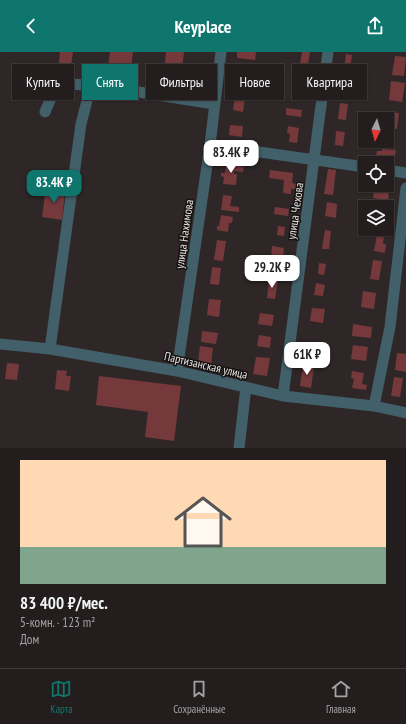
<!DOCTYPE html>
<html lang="ru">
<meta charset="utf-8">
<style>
:root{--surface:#231d1d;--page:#2f2a2a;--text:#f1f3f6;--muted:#a3a2a4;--line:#403b3b;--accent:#0f766e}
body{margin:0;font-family:"PT Sans Narrow",sans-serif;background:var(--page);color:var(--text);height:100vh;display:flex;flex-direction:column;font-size:15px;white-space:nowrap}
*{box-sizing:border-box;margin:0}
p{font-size:13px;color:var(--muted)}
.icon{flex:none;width:22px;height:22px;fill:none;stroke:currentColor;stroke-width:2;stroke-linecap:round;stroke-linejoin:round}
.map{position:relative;height:396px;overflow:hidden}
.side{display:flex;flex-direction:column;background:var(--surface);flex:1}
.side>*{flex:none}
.banner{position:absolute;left:12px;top:12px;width:382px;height:36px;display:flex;gap:8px}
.needle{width:26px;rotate:185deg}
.controls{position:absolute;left:358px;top:60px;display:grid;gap:8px}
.controls a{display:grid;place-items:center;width:36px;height:36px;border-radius:0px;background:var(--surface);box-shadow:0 1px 3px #0004,0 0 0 1px var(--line);font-size:20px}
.price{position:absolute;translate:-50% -34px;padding:0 9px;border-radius:8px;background:#fff;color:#222;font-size:13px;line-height:26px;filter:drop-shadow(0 1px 2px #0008)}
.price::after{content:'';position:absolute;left:50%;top:24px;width:12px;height:9px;margin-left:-6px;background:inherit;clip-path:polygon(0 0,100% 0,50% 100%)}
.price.on{background:var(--accent);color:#fff}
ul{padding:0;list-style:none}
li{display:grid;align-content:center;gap:8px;height:212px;padding:0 20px}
li span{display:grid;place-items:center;height:124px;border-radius:0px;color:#555}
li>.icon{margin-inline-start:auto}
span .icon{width:72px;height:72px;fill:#fffc;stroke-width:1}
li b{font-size:17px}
.pill{padding:0 14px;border-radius:0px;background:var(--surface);box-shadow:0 1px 3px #0004,0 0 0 1px var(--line);font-size:14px;line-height:36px}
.pill.on{background:var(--accent);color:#fff}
header{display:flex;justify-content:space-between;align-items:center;height:52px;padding:0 20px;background:var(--accent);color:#fff;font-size:18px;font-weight:800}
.tab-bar{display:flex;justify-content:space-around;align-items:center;height:56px;border-top:1px solid var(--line);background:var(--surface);font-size:11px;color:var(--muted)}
.tab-bar a{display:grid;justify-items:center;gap:2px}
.tab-bar .on{color:var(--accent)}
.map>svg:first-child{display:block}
</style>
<header><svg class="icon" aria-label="back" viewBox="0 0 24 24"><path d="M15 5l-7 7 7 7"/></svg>Keyplace<svg class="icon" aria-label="share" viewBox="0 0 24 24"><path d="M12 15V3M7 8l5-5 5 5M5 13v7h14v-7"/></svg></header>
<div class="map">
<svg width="406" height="396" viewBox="0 0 406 396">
<rect width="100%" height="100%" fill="#2f2727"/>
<path fill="#75393c" d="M60 0H73L70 21 58 20Z
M110 0H133L130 24 107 21Z
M166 0H184L180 31 163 29Z
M237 0H256L255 8 237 6Z
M302 0H310L308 13 300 12Z
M346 2 352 3 350 18 344 17Z
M395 4 406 5 404 24 392 23Z
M297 21 306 22 304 37 295 36Z
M239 23 252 25 251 32 238 31Z
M343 29 353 30 350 47 340 46Z
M391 29 405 31 402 50 389 48Z
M235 44 245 45 243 60 233 58Z
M340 51 348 52 346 68 338 67Z
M286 56 302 58 301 65 286 63Z
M383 59 399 61 397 77 387 76V67H382Z
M230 73 243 74 242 85 229 83Z
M288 74 299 76 297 91 289 90 290 82 287 81Z
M336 79 345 80 343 94 335 93Z
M382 97 396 98 394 110 380 108 381 105H376L377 99H382Z
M226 112 244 115 243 120 234 119V122H237L236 133 223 132 224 125 221 124V121H225Z
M328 117 336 118 333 143 324 142Z
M270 118 293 121 292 131 296 132V137H291V142L283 141 284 128 269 126Z
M387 130 390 131 388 148 373 146 375 133H387Z
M46 135 65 139 62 168 42 165Z
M223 143 232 144 230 154 239 155V160L221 158Z
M327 150 337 152 336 166 325 164Z
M275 155 289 157 288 164 274 162Z
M221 163 233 165 232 171H229L228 180 217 178V174H219Z
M278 174 285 175 284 184 277 183Z
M325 178 331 179 329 197H322Z
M377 182 384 183 383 192H386L385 201 374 199Z
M217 188 226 189 223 209 214 208Z
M272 194 284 196 283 207 271 206Z
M373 208 382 209 379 228 370 227Z
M319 211 326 212 324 223 318 222Z
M212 215 221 216 219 233 210 232Z
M269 227 278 228 275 247 267 246Z
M316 231 325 233 323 244 314 243Z
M363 239 376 241 374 257 361 255Z
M209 247 221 248 219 265 207 263Z
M312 256 325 257 323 271 310 269Z
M260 261 274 263 272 274 258 272Z
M353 272 372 275 371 286 352 284Z
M202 279 218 281 216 292 201 290Z
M259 283 271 285 270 296 257 294Z
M306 290 320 292 319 305 305 303Z
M353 293 368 295 366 309 351 307Z
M200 294 213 296 211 313 198 311Z
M397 301 406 302V320L395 318Z
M256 305 270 306 267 324 253 322Z
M7 311 19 312 17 328 5 327Z
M303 313 314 315 311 336 300 334Z
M57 318 67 319 66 324H71L69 339 55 337Z
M352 319 364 321 362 332 367 333 366 338 352 336 354 327 351 326Z
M99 324 181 334 174 389 145 385 148 360 96 353Z
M394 325 403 326 400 345 391 344Z"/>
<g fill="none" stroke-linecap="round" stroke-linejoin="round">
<path stroke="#426069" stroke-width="11" d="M45 60 53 41 70 32 101 34 214 52
M210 93 365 115
M387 118 406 121
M0 292 50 297 177 319 283 344 374 354 406 361
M50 297 81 72 89 41 101 34
M177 319 210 93 221 0
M283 344 328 0
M374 354 390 275 406 136
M239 396 246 335"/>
</g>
<g text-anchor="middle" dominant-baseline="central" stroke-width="3" stroke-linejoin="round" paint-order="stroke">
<g font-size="12" fill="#e7e1e1" stroke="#151111">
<text transform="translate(295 159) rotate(-82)">улица Чехова</text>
<text transform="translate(184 182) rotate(-82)">улица Нахимова</text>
<text transform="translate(206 313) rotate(13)">Партизанская улица</text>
</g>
</g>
</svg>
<div class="controls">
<a><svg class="needle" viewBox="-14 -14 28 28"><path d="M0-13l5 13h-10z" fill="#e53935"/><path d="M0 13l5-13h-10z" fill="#a3a2a4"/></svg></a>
<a><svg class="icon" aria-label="locate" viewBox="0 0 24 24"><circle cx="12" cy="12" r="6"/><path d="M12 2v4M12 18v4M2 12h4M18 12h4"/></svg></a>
<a><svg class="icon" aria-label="layers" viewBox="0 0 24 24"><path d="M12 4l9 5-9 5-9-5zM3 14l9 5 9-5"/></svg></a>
</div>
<b class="price" style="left:231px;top:122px">83.4K ₽</b>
<b class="price on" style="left:54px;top:152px">83.4K ₽</b>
<b class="price" style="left:272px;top:237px">29.2K ₽</b>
<b class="price" style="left:307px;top:324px">61K ₽</b>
<div class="banner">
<a class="pill">Купить</a>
<a class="pill on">Снять</a>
<a class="pill">Фильтры</a>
<a class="pill">Новое</a>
<a class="pill">Квартира</a>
</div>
</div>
<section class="side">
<ul>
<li><span style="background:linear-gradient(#ffd9b3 70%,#7fa58c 0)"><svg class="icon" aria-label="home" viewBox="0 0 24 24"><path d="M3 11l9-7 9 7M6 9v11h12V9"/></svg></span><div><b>83 400 ₽/мес.</b><p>5-комн. · 123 m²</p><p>Дом</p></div></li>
</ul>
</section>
<nav class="tab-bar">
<a class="on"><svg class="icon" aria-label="map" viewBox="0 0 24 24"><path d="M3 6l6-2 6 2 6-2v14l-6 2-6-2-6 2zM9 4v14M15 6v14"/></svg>Карта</a>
<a><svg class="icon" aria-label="saved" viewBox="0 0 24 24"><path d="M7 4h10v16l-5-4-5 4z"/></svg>Сохранённые</a>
<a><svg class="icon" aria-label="home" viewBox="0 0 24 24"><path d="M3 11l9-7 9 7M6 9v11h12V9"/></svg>Главная</a>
</nav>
